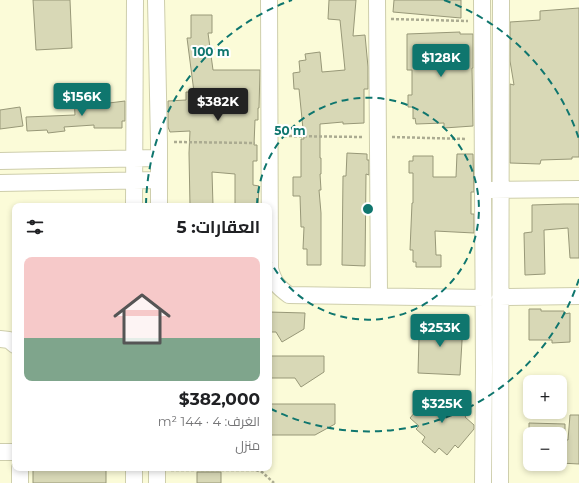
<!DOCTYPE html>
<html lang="ar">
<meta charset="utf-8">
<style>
:root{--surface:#fff;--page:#f2f2f2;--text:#202124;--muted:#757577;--accent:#0f766e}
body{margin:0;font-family:Montserrat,Cairo,sans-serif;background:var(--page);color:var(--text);direction:rtl;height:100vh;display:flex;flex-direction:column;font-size:15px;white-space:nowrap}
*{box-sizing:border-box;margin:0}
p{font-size:13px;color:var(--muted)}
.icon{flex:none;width:22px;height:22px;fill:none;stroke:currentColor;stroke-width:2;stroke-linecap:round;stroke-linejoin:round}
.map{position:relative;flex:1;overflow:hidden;direction:ltr}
.details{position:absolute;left:12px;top:203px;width:260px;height:268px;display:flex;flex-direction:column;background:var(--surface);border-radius:8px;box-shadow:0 2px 6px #0003;direction:rtl}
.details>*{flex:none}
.controls{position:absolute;left:523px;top:375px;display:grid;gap:8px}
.controls a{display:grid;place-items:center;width:44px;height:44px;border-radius:8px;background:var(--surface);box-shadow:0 2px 6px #0003;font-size:20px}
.price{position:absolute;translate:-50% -34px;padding:0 9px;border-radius:4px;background:var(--accent);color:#fff;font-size:13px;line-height:26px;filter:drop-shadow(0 1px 2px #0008)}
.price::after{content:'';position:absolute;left:50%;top:24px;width:12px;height:9px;margin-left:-6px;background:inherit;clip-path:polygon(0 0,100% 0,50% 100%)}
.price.on{background:#222;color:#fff}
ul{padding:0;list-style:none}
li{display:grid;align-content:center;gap:8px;height:212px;padding:0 12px}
li span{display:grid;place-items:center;height:124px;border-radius:8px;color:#555}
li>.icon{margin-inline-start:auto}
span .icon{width:72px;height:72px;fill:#fffc;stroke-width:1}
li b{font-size:17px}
h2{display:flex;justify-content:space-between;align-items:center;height:48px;padding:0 12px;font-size:17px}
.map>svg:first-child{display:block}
</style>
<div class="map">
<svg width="579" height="483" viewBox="0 0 579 483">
<rect width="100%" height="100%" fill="#fbfbd8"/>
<path fill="#d8d8b6" stroke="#989878" d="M33 0H70L72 48 36 50Z
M329 0H356L353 36 365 35 368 67V89H364V123L343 124V122L320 124V158H321V174H320L321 190H319L321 213V265H307V249H303L304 227H301L300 196H293V177H301V139H304L299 89H294L293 73 300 72 299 61 306 60 305 54 320 52 322 72 345 70 340 20 328 19Z
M394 0H461V18L393 12Z
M579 8V157H572V159L541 160 540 164 510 163V84L514 85 510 61V22L540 20V11Z
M191 15H212V33H208L213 70H260L259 108H258V120H255L254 145H257V161H253V185L259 186 258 206H235V174L212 172 213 206H190L189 153 190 131 170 132 168 127V101L186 100V92H194L187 38H191Z
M460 32V34H473V68H472L473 126 444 128V123L416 124 415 118 413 119V107H408V95H412V70H407V34Z
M74 96H93V105L125 101V121H122V128H94V125L64 127 65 131 48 133 47 130 27 131 26 117 75 115Z
M20 107 23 126 0 129V110Z
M347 153 367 154V160H369V175L366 174 365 266 342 265 343 176H346Z
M457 154H473L474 192H471V214H474V233L435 231 436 255H441V267H416V262H413V250H410L412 203H413V173H409V161H413V156H433V177H456Z
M564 204H579V258H570L568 228 544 230 545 274 525 275 524 233 532 232V205Z
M529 309H541V311H564V314L570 313V342L552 343V340H529Z
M269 312 305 313 304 329 282 342 276 332H269Z
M419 322 463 324 460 375 418 373 419 337H418Z
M269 356H324V372L301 387 295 378H269Z
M433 391 451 406 455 402 468 413 465 417 474 425V429L458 448 455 445 447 455 439 448 435 453 422 442 425 437 416 429 419 426 410 418Z
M269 404H335V424L315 435H269Z
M570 415H579V464L560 463V440H568Z
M529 423 565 424V434H529Z
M33 468H106V483H33Z
M197 472H221V483H197Z"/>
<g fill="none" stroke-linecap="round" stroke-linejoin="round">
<defs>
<path id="minor" d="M156 0 159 142V206
M269 0 270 269C274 283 278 287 289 295L484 298
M377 0 379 296
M482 0 484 370 483 483
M0 161 159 158
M0 183 159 180
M489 190 579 189
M134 206 135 0
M500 297 579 296
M0 339 9 340 15 345
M0 452H15
M20 483V468
M134 483V468
M157 483V468
M500 483 501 0"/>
</defs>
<use href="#minor" stroke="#ceceac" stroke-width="18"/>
<path stroke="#abab91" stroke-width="2.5" stroke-dasharray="3 2" stroke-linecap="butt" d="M391 19 468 21
M284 136 363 137
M392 137 467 139
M174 142 255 143
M171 470H256L262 472 274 483"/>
<use href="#minor" stroke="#fff" stroke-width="16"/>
</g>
<g fill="none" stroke="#0f766e" stroke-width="2" stroke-dasharray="7 5">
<path d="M257 205A111 111 0 1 1 269 259"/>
<path d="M579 279A222 222 0 0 1 271 409M146 205A222 222 0 0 1 292 0M444 0A222 222 0 0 1 579 139"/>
</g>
<circle cx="368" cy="209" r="6" fill="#0f766e" stroke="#fff" stroke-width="2"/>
<g font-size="12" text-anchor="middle" font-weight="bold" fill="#0f766e" stroke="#fff" stroke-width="4" stroke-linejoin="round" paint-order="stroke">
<text x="211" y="56">100 m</text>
<text x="290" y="135">50 m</text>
</g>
</svg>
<div class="controls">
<a>+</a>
<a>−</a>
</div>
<b class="price" style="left:441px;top:78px">$128K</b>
<b class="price" style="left:82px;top:117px">$156K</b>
<b class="price on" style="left:218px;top:122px">$382K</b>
<b class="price" style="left:440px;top:348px">$253K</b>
<b class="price" style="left:442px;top:424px">$325K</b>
<section class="details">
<h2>العقارات: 5<svg class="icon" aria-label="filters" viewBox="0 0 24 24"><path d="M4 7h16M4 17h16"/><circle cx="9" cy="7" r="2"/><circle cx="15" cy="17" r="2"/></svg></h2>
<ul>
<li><span style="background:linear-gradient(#f6c9c9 65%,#7fa58c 0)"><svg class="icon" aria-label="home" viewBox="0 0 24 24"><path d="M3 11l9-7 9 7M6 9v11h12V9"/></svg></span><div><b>$382,000</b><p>الغرف: 4 · 144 m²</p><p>منزل</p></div></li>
</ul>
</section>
</div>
